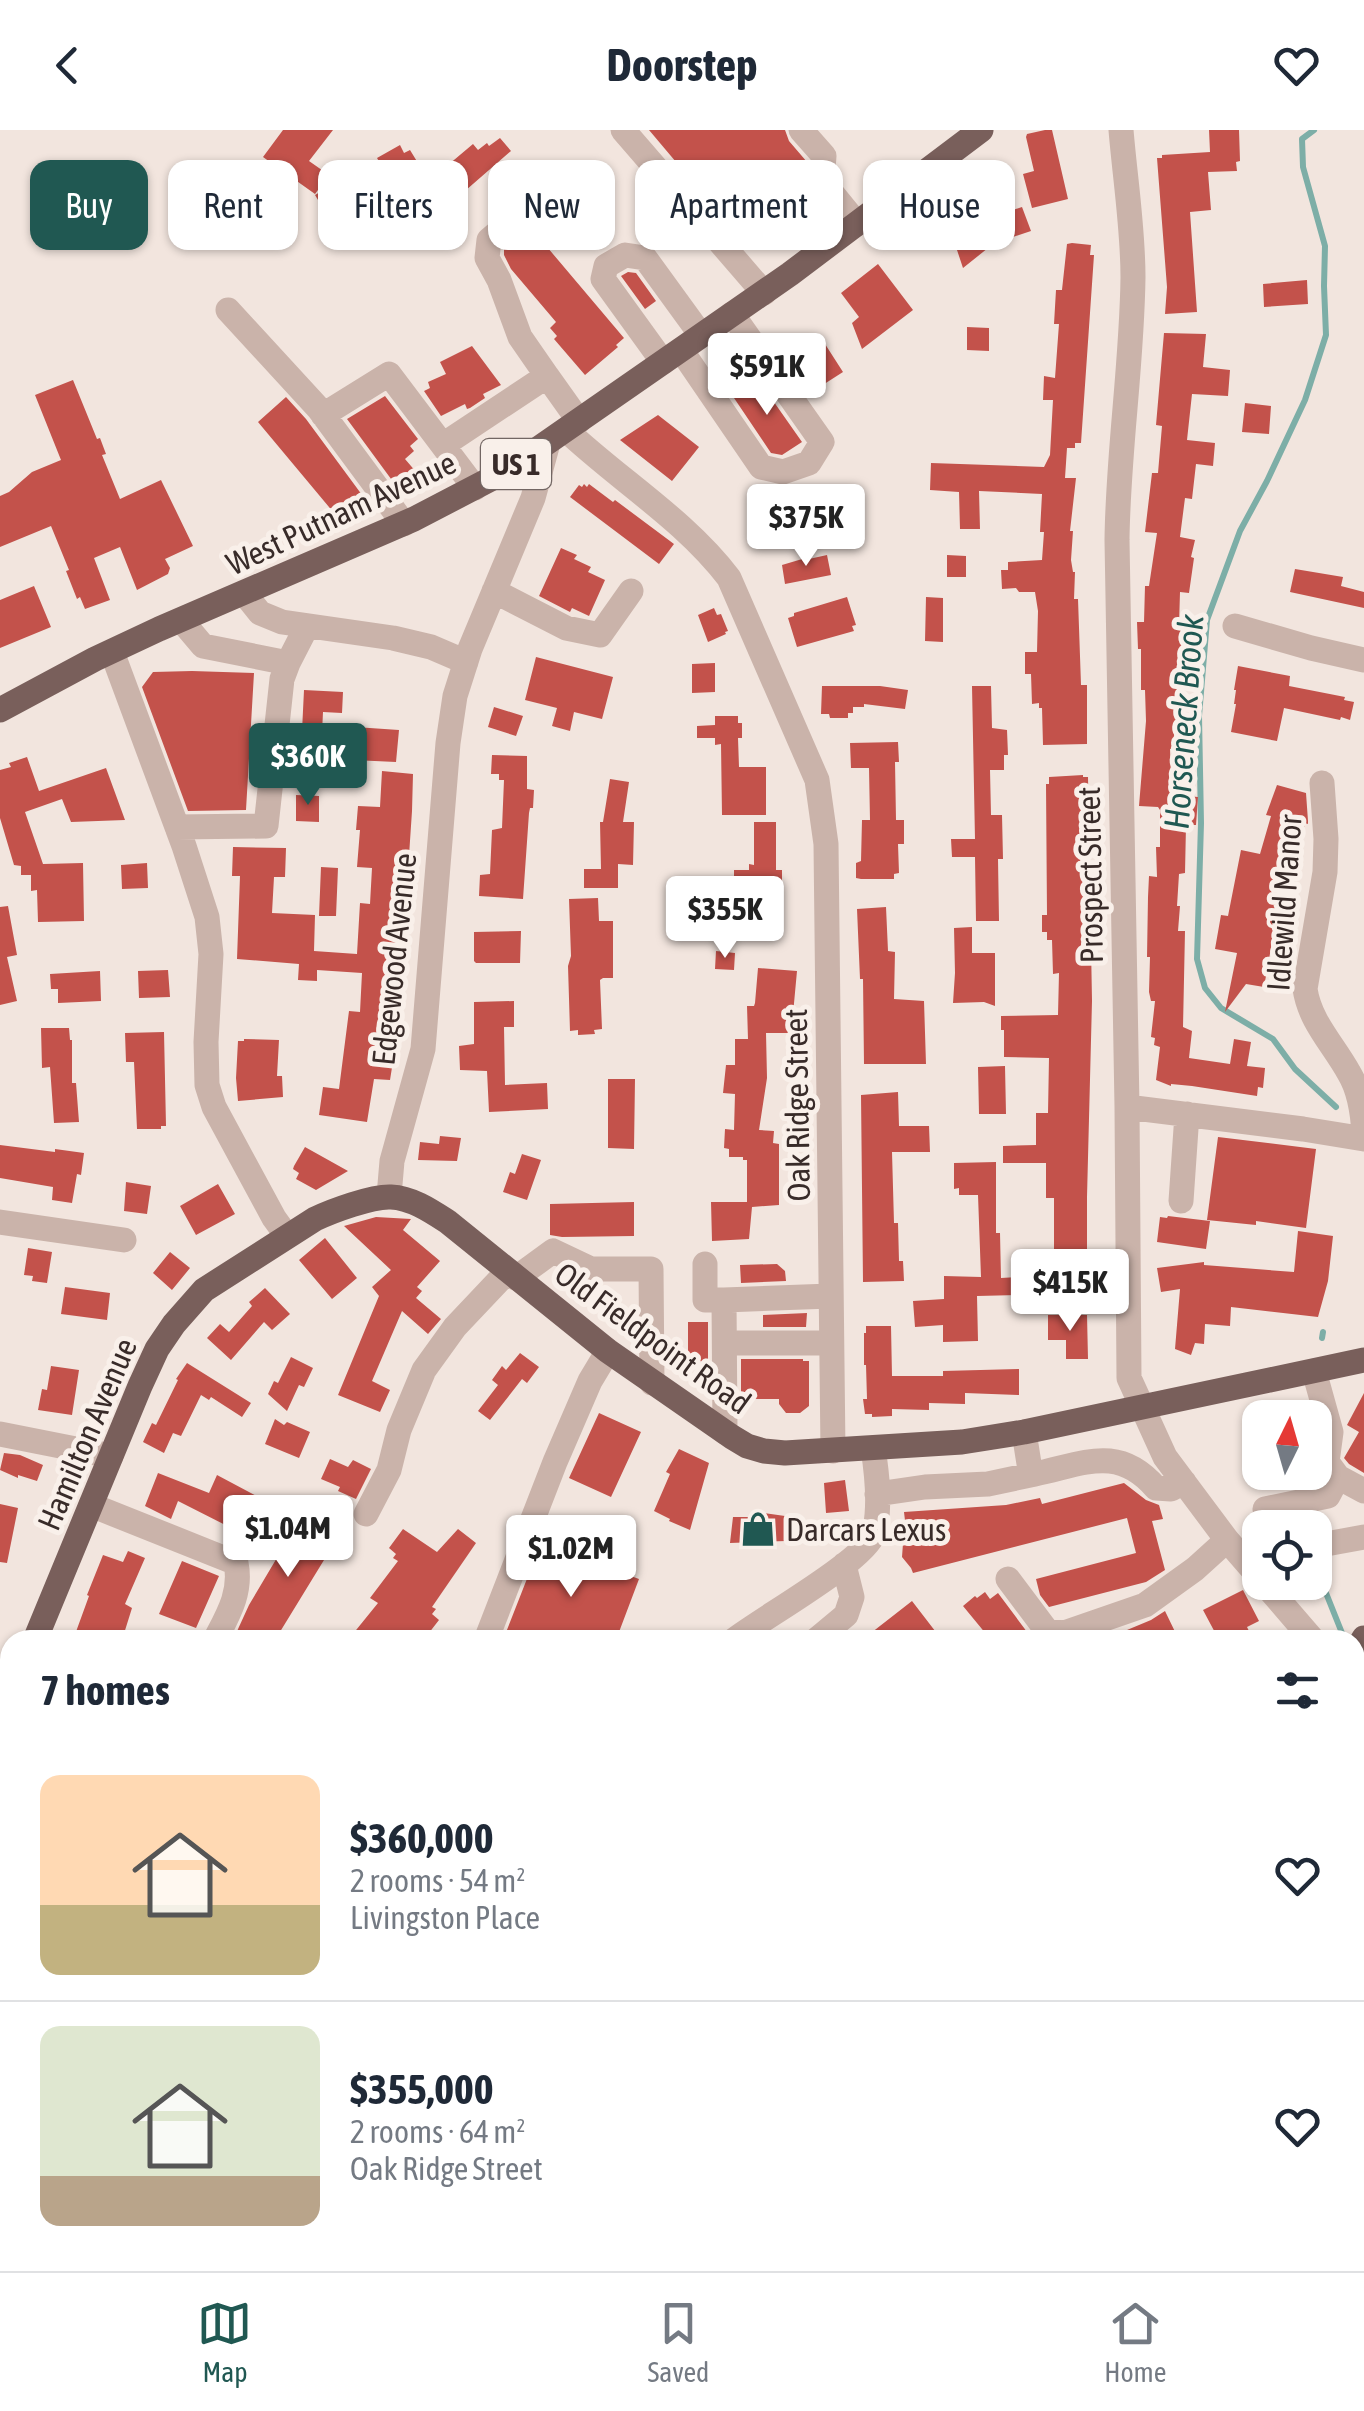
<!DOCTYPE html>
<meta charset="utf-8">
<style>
:root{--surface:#fff;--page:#f2f2f3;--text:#1f2937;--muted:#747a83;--line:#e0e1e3;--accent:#205852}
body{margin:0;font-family:"Asap Condensed",sans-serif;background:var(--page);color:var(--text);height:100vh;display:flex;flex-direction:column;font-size:38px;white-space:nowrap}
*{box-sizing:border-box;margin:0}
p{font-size:32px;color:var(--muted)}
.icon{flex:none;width:55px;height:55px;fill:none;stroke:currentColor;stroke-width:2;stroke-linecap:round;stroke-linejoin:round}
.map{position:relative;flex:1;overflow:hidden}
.drawer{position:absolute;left:0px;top:1500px;width:1365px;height:642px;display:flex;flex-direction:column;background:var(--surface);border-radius:30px 30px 0 0;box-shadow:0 2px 8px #0004}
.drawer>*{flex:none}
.banner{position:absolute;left:30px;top:30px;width:1305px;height:90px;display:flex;gap:20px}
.needle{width:65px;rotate:5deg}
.controls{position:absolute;left:1242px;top:1270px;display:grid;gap:20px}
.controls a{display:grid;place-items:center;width:90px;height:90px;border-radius:20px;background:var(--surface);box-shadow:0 2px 8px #0004;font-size:50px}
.price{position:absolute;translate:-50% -85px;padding:0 22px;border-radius:10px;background:#fff;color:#222;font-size:32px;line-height:65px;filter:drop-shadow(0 2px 5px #0008)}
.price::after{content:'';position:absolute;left:50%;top:60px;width:30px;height:22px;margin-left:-15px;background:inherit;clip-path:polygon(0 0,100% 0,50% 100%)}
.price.current{background:var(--accent);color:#fff}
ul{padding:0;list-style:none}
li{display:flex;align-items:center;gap:30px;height:250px;padding:0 40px}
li+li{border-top:2px solid var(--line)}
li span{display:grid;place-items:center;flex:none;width:280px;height:200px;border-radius:20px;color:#555}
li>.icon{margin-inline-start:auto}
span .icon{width:120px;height:120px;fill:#fffc;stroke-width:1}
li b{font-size:42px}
h2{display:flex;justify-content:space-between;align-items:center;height:120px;padding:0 40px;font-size:42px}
.chip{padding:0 35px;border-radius:20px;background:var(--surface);box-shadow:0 2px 8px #0004;font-size:35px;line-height:90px}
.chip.current{background:var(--accent);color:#fff}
header{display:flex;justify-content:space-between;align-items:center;height:130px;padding:0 40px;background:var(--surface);font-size:45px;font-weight:700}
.tab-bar{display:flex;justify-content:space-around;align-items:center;height:140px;border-top:2px solid var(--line);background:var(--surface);font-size:28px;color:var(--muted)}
.tab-bar a{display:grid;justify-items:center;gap:5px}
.tab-bar .current{color:var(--accent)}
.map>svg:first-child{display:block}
</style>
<header><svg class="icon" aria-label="back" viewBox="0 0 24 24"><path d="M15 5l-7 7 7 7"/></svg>Doorstep<svg class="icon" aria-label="heart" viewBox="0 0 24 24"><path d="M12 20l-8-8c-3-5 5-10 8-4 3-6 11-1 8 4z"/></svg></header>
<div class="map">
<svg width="1364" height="2141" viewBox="0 0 1364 2141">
<rect width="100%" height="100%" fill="#f2e5de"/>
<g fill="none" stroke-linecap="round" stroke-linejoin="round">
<path stroke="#7daea7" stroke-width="6" d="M1314 0 1302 9 1303 37 1325 116 1324 156 1326 205 1305 270 1267 351 1240 401 1207 490 1199 586 1201 693 1197 829 1205 858 1221 878 1273 909 1295 939 1336 977
M1322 1208 1323 1202
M1324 1458 1342 1503"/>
</g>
<path fill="#c3524b" d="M283 0H333L309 31 329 45 315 64 263 27Z
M649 0H785L789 11 807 32V37L802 41 806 45V51L812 64 754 114 736 92 729 98 674 34 676 32Z
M1045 0H1052L1068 69 1032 78 1023 44 1034 41 1026 7 1027 4Z
M1209 0H1239L1240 31 1236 32 1237 41 1208 42 1211 80 1190 82 1197 182 1165 184 1167 157 1157 28H1162V25L1210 22Z
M500 8 511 21 450 74 441 73 435 65 347 118 315 65 335 53 345 70 387 45 377 28 400 15 404 23 410 20 429 51 473 14 478 20 487 13 489 16Z
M992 59 1001 84 1022 77 1031 101 1010 108 1008 102 963 138 948 93 970 76 971 79Z
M526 108 534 117 542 111 624 208 616 215 618 217 585 245 554 209 557 206 550 198 556 192 511 139 504 125V118L514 110 519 115Z
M1072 113 1091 115 1090 125H1094L1081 313H1075V318H1067L1065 348H1076L1070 401H1073L1071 430 1073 442H1075L1074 469H1078L1081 555H1087V614L1043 615 1042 578H1039V573L1032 574 1031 544H1025V522H1037L1038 481 1035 462H1019L1016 458 1002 459 1001 440H1008V432L1042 430 1044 402H1040L1042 364 979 361 980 399H960L959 362 930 360 931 333 1044 337 1050 325 1053 270H1043L1044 246 1055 248 1059 194H1054L1056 160H1062L1067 114Z
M878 134 913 180 862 219 852 193 859 187 841 163Z
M628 142 636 143 656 171 645 179 621 146Z
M1307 150 1308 174 1264 177 1263 154Z
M967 197 989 198V221L967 220Z
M1164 203 1206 204 1203 237 1230 240 1228 266 1192 264 1187 310 1215 313 1213 336 1196 334 1192 369 1185 368 1180 407 1195 410 1191 427 1194 428 1189 463 1180 462 1179 496H1182V507L1198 509 1193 550 1184 556 1185 601H1174V619H1170L1171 650H1188L1187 666 1198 667 1196 695H1186L1185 743 1179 744 1177 776H1180L1178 801H1185L1183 897 1192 901 1189 928 1230 934 1234 909 1251 912 1247 936 1265 938 1263 958 1258 957 1257 966 1192 956 1171 954V956L1156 950 1160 917 1154 915 1155 908 1151 907 1155 871H1151L1149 862 1150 827H1147L1148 767 1149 746 1157 747 1156 717H1160V680L1158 677 1139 676 1146 591 1145 560H1141V519H1138L1137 492H1144L1145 456H1149L1157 403 1145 402 1152 343H1158L1162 296 1156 295Z
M825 214 843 242 818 258 800 230Z
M472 216 501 255 483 264 485 268 470 278 467 279 465 274 441 286 424 261 430 258 428 252 446 244 440 232Z
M757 248 802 312 782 325 771 323 732 265Z
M73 250 97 309 100 308 106 324 102 325 120 369 161 350 193 416 165 429 170 438 168 444 137 460 120 417 94 428 110 470 85 479 80 467 77 469 66 441 69 440 51 396 0 417V366L9 362 32 342 61 330 35 265Z
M385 266 418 309 410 316 414 321 405 329 417 343 394 353 347 289Z
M286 267 306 289 365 369 334 383 258 292Z
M1245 273 1271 276 1269 304 1242 302Z
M658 285 699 317 672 351 620 310Z
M584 354 587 357 589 354 613 372 615 370 674 414 659 434 570 367 579 355 582 357Z
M561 418 577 425 574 429 591 437 588 442 605 450 589 486 572 478 570 482 539 466Z
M827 425 831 445 785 454 782 435 809 427V429Z
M947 425 966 426V447H947Z
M1295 439 1343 447 1341 456 1364 462V478L1290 462Z
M34 456 51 497 0 518V470Z
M847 467 856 495 852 496 854 501 797 517 788 488 794 486V483Z
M926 467 943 468V512L925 511Z
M714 478 717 485 721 484 728 501 725 502 726 504 708 512 698 485Z
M536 527 613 547 602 589 574 582 570 601 552 596 557 578 525 570Z
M715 533V562L692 563V534Z
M1238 536 1290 546 1289 556 1345 567 1344 570 1354 572 1350 590 1341 587 1340 590 1284 578 1277 611 1231 602 1236 574H1234L1236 560H1234Z
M192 541 254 543 246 680 188 681 142 557 153 542Z
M822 556H880L908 560 905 579 864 574V577H853V583H848V588H830L829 584H821Z
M972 556H991L992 598 1007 600 1008 625H1004V640H990L991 685H1002L1003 729H998L999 791H976L975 727H952L951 709H975Z
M304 560 343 562 342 583 323 582 322 603 302 601Z
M494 577 523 586 516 606 488 597Z
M715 586H738V593H742V608H738L739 637H766V685H722L721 614 715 615V608H697V596L715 595Z
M355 597 399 600 396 632 353 630Z
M898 612 899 632H895L896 690H904V714H898L899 743 894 744V749H861L856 748V733L861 731 862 690H870L869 638H851L850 613Z
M492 625 527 626V659L534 660 533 678H530L529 683 523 769 479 766 480 745 490 744 492 700 502 698 504 650H499V644H491Z
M27 627 39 661 106 638 125 690 71 692 62 669 25 682 43 734 83 733 84 791 38 792 37 760 31 761V745H21V736L14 735 0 688V640L11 637 9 633Z
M382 641 413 644 412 681 399 875 387 874 384 922 394 925 390 950 374 949 367 992 319 985 323 957 339 959 349 881 360 882 362 843 317 840V851L298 850 299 834 237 829 240 746H232L233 717 286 718 285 747H274L272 783 315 785 314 821 357 824 360 773 370 774 372 738 357 737 360 700H356L358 676 380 677Z
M1083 645V647H1088L1092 871 1087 1067V1123H1089L1090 1153 1050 1155V1123H1054V1068H1046V1033H1003V1016L1036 1015V983H1048L1049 928 1004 927V900H1001V886L1058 885 1059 843 1053 844 1052 810H1047V802H1042V785H1047L1046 654H1049V647Z
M610 649 629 652 623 692H634L633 735 618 734V758H584V739H601L600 692H603Z
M1277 655 1306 663 1308 691V694L1305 693 1302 706 1289 702 1287 705 1280 739 1285 740 1264 857 1246 854 1225 882 1237 823 1215 819 1221 785 1228 786 1241 720 1260 724 1271 686 1266 685Z
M296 665 319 666V692L296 691Z
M754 692H776V740H782V761H777V801L738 803V765L734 764V740H749V734L754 735Z
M147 733 148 758 122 759 121 735Z
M321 737 338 738 336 786H319Z
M598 768 599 791H613V848H603L600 850 602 899 594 900 595 904 578 905V900L570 901 568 836 571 826 569 769Z
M8 776 17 825 7 827 17 871 0 875V777Z
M886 777 888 821 895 822 894 869 924 871 926 934H864L863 849H860L857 779Z
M972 797V823H995V876L984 872 953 873 955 843 954 798Z
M521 801 520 833H476L474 831V802Z
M716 821 735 823 734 840 715 839Z
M758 838 797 841 793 884 812 880 792 903H766L767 948 759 1000 774 1001 773 1013 779 1014V1075L752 1077 749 1109 712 1111 711 1072H747V1030H743V1027H729V1019L724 1018 725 999 734 1000 735 964 723 963 726 935H735V909H748L747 876H754L755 873Z
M168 840 170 867 139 868 138 841Z
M100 841 101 871 58 873V859H51L50 844Z
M514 871V897H504L505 955 547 953 548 979 489 982 487 941 460 940 459 916 474 914V872Z
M41 898H69L70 910H72V953H76L79 992 54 993 50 937 42 938Z
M164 902 166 996H161V999H137L134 932H126L125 903Z
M244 909 279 910 277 946H282L283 967 238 971 236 948 238 911H244Z
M1005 936 1006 984H979L978 937Z
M608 949H635L634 1019 608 1018Z
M898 962 899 996H929L930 1022H892L894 1093H898L899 1131H903L904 1151 863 1152 861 965Z
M440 1006 461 1008 457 1031 418 1030 420 1012 439 1014Z
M1218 1007 1316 1019 1306 1098 1256 1091V1095L1207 1090Z
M0 1015 55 1022V1019L84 1023 81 1045 77 1044 72 1073 52 1070 53 1057 0 1048Z
M305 1017 348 1041 316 1060 296 1049 299 1043 293 1039 294 1036Z
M522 1024 541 1030 527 1070 503 1062 510 1042 515 1044Z
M996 1032V1103H1000L1001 1148 1019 1147V1165L977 1166 978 1211 943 1212V1195L915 1197 913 1171 944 1169V1146L981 1147 978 1065H959V1058L954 1059V1033Z
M126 1052 151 1056 147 1084 124 1081Z
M218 1054 235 1084 196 1105 180 1076Z
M634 1072V1106L562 1107 550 1105V1074Z
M1168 1086 1210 1091 1206 1119 1157 1112 1160 1087 1167 1088Z
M376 1087 411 1089 403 1100 440 1131 417 1157 422 1161 416 1168 441 1189 428 1204 402 1181 372 1251 390 1260 380 1282 338 1265 379 1166 372 1157 391 1140 344 1096Z
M1298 1101 1333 1106 1328 1151 1318 1187 1231 1177 1230 1196 1205 1194 1204 1214 1195 1213 1191 1225 1175 1219 1180 1159 1161 1162 1157 1138 1204 1132V1135L1294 1142Z
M325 1108 357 1148 332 1169 299 1130Z
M28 1118 52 1122 47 1153 32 1151 33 1146 24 1145Z
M170 1122 190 1138 172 1160 153 1143Z
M777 1134 785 1141 786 1151 741 1153 740 1135Z
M65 1157 110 1163 107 1190 61 1184Z
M265 1158 290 1184 272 1200 264 1192 231 1230 207 1208 220 1194 229 1202 252 1176 249 1172Z
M807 1183 806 1197H763V1185Z
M1048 1185H1087L1088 1229H1066V1210H1048Z
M688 1192H708V1237H696L688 1228Z
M866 1196H891L892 1246H943V1241L1019 1239V1265L965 1263V1274L929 1273V1280L892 1279V1286L872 1287V1284H865L863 1269H867L866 1235H864V1203H866Z
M520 1223 539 1237 527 1253 522 1249 490 1290 478 1281 498 1255 492 1250 502 1236 506 1240Z
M291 1227 313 1238 304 1257 299 1255 287 1281 268 1264 274 1251 278 1253Z
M741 1229H803V1231H809V1276L800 1283H786L779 1274V1269H745L741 1266Z
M187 1233 251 1273 242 1287 211 1267 209 1270 201 1265 181 1306 173 1303 164 1323 143 1312 152 1293 156 1295 178 1250 176 1249Z
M51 1236 79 1240 72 1285 38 1280 42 1259 47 1260Z
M1364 1263V1343L1349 1334 1344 1328 1359 1302 1347 1295Z
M599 1283 641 1302 611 1367 569 1348Z
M275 1289 284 1295 287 1292 310 1302 299 1328 265 1314Z
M679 1319 709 1333 690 1400 669 1391 670 1389 654 1381 670 1344 666 1342Z
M4 1323 20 1325 43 1335 37 1351 18 1345V1348L0 1340Z
M330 1329 348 1337 353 1330 371 1339 356 1369 338 1361 340 1357 321 1349Z
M158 1343 209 1363 217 1345 268 1372 251 1408 178 1371 171 1389 145 1376Z
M845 1350 849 1381 826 1383 824 1353Z
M1124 1353 1146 1370 1159 1375 1163 1389 1152 1391 1165 1440 1146 1452 1049 1477 1040 1465 1036 1449 1136 1423 1127 1388 913 1443 911 1438 902 1427 904 1400 906 1399 904 1382 1006 1375 1040 1368 1042 1374Z
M0 1374 18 1378 7 1433 0 1432Z
M308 1379 339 1397 324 1430 275 1510H233L249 1475 284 1416 290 1419Z
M756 1382 785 1386 786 1411 730 1413 733 1387H757Z
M403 1399 437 1422 458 1399 476 1413 432 1477 436 1479 432 1484 439 1490 425 1508 416 1501 408 1510H348L378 1473 370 1468 398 1431 393 1428 396 1424 389 1418Z
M541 1413 639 1449 616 1510H503Z
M128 1421 145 1428 125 1474 132 1478 122 1510H73L89 1466 87 1465 103 1425 123 1432Z
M182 1431 219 1446 196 1498 159 1484Z
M1243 1460 1259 1491 1247 1497 1250 1503 1236 1510H1219L1203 1480Z
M985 1462 990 1469 998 1463 1033 1510H991L963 1476 975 1466 977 1468Z
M912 1471 942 1510H862Z
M1165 1481 1179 1510H1103L1151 1490Z"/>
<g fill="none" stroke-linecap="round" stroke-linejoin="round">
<path stroke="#cab3aa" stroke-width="25" d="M623 0 764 163
M801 0 824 26 822 51 857 94
M1121 0C1125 48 1133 98 1133 147 1132 235 1118 322 1117 410L1127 977 1129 1248 1165 1327 1227 1410 1260 1448
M516 87 489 110 487 128 499 150 520 207 547 246
M228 180 319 279 404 394
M681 220 761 337 783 342 809 333 822 312 732 184
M663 232 603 149 606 136 625 125 645 128 701 205
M323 285 389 244 475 358
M566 300C619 350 685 390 729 448L817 650 826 714 833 1321
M443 315 547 246 579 291
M494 461 566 498 600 505 631 461
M244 463 260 483 282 492 393 508 431 517 466 532
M181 490 203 516 288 533 307 496
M1235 496 1311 518 1364 530
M112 522 184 716 207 787 211 824 206 912 207 955 214 977 274 1088 287 1106
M1322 653 1326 709 1325 742 1305 859C1310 892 1333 914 1349 943 1360 961 1363 984 1364 1005
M177 697 266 696 282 549 288 533
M1127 977 1303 999 1364 1009
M389 1066 392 1031 423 919 448 613 455 566 470 519 533 368 548 313
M1181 1071 1187 984
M0 1092 124 1110
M705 1134V1170H724L725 1302
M516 1148 553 1121 591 1139H651L652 1253
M724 1170 831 1166
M725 1213H831
M1314 1241 1331 1302 1327 1332 1338 1347 1364 1361
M1024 1302 1030 1340 1035 1344C1084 1334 1118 1314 1156 1358L1171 1359 1184 1352
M0 1304 111 1326
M877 1364 925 1357 988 1354 1035 1344
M91 1375 236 1433C242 1462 228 1485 215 1510
M366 1384 389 1340 399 1300 424 1240 455 1197 508 1141
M1269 1398 1265 1379 1328 1366 1338 1347
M1315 1416 1364 1407
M1008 1449 1047 1501 1064 1503 1145 1475 1195 1439 1227 1410
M1263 1452 1313 1510
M486 1510 555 1332 590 1251 608 1221
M734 1510C762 1488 865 1431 874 1403 881 1377 877 1344 873 1318
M816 1510 846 1485 852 1467 844 1435
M1355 1819 1364 1783
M0 1987 10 1990
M264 2141 267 2132
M1274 2141 1276 2132
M1327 2141 1364 2134"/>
<path stroke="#795f5b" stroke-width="25" d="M0 580 95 529 159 499 414 389 506 341 790 144 981 0
M35 1510 140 1256 157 1219 174 1194 204 1160 315 1089C332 1081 372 1066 391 1067 412 1068 431 1081 448 1092L608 1221 732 1307 747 1316 764 1321 785 1323 962 1312 1024 1302 1364 1230
M1355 1523 1364 1508
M1355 1574 1364 1596
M0 1589 10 1568"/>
<path stroke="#584441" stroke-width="30" d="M1355 1770H1364
M1355 1933 1364 1931
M1355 1992 1364 1990
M675 2141 686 2132
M806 2141 821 2132
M933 2141 951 2132"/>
<path stroke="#382b29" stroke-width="6" stroke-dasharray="2.5 8" stroke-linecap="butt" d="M1355 1565 1364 1561
M1355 1590 1364 1587
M491 2141 499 2132
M526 2141 535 2132"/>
</g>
<defs>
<symbol id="shop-bare" viewBox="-9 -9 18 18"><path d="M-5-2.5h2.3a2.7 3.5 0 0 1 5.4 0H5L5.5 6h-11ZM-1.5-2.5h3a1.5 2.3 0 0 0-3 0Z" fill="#205852" stroke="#f9f0ea" stroke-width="2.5" paint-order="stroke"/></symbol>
</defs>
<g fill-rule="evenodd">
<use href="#shop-bare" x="733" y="1374" width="50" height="50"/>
</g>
<g text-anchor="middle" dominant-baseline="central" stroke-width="10" stroke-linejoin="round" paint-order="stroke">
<rect fill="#f9f0ea" stroke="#726663" stroke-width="2.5" x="481" y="309" width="70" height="50" rx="8"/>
<g font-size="30" font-weight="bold" fill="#382b29">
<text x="516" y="334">US 1</text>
</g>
<g font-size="32" fill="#382b29" stroke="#f9f0ea">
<text transform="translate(341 383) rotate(-25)">West Putnam Avenue</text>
<text transform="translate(1090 745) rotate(-91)">Prospect Street</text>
<text transform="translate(1284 773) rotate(-86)">Idlewild Manor</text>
<text transform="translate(394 829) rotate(-84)">Edgewood Avenue</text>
<text transform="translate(797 975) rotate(-91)">Oak Ridge Street</text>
<text transform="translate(653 1208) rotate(36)">Old Fieldpoint Road</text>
<text transform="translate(87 1304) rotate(-67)">Hamilton Avenue</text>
</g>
<g font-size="32" fill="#382b29" stroke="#f9f0ea" text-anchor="start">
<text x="786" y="1399">Darcars Lexus</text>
</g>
<g font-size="35" font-style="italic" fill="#205852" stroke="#f9f0ea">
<text transform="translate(1183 592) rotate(-86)">Horseneck Brook</text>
</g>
</g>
</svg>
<div class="controls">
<a><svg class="needle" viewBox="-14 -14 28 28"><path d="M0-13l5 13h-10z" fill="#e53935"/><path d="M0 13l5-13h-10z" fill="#747a83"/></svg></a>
<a><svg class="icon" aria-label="locate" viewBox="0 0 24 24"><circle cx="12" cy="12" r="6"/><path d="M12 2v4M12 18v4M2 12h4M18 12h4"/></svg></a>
</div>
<b class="price" style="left:767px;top:288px">$591K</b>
<b class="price" style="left:806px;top:439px">$375K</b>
<b class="price current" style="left:308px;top:678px">$360K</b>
<b class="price" style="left:725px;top:831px">$355K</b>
<b class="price" style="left:1070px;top:1204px">$415K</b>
<b class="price" style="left:288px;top:1450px">$1.04M</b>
<b class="price" style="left:571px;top:1470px">$1.02M</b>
<div class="banner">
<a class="chip current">Buy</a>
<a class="chip">Rent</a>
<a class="chip">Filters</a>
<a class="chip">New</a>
<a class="chip">Apartment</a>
<a class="chip">House</a>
</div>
<section class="drawer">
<h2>7 homes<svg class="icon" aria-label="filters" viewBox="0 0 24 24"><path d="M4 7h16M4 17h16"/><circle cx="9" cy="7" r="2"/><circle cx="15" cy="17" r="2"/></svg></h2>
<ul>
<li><span style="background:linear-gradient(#ffd9b3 65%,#c2b280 0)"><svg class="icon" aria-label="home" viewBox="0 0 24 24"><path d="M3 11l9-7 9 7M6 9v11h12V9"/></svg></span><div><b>$360,000</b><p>2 rooms · 54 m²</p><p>Livingston Place</p></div><svg class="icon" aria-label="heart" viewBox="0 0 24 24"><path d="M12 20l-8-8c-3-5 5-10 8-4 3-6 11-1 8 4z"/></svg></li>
<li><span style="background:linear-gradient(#dfe7d0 75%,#b9a48a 0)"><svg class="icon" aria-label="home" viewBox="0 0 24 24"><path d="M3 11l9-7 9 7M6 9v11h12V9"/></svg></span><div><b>$355,000</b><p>2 rooms · 64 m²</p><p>Oak Ridge Street</p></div><svg class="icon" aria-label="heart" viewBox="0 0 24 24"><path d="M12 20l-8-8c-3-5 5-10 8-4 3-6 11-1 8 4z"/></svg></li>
</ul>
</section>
</div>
<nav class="tab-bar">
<a class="current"><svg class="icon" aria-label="map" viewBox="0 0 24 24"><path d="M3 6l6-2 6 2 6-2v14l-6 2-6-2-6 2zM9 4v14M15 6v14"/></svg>Map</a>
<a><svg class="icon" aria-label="saved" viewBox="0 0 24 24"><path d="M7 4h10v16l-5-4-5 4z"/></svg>Saved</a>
<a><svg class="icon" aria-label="home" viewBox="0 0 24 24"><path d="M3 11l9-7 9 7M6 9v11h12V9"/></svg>Home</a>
</nav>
